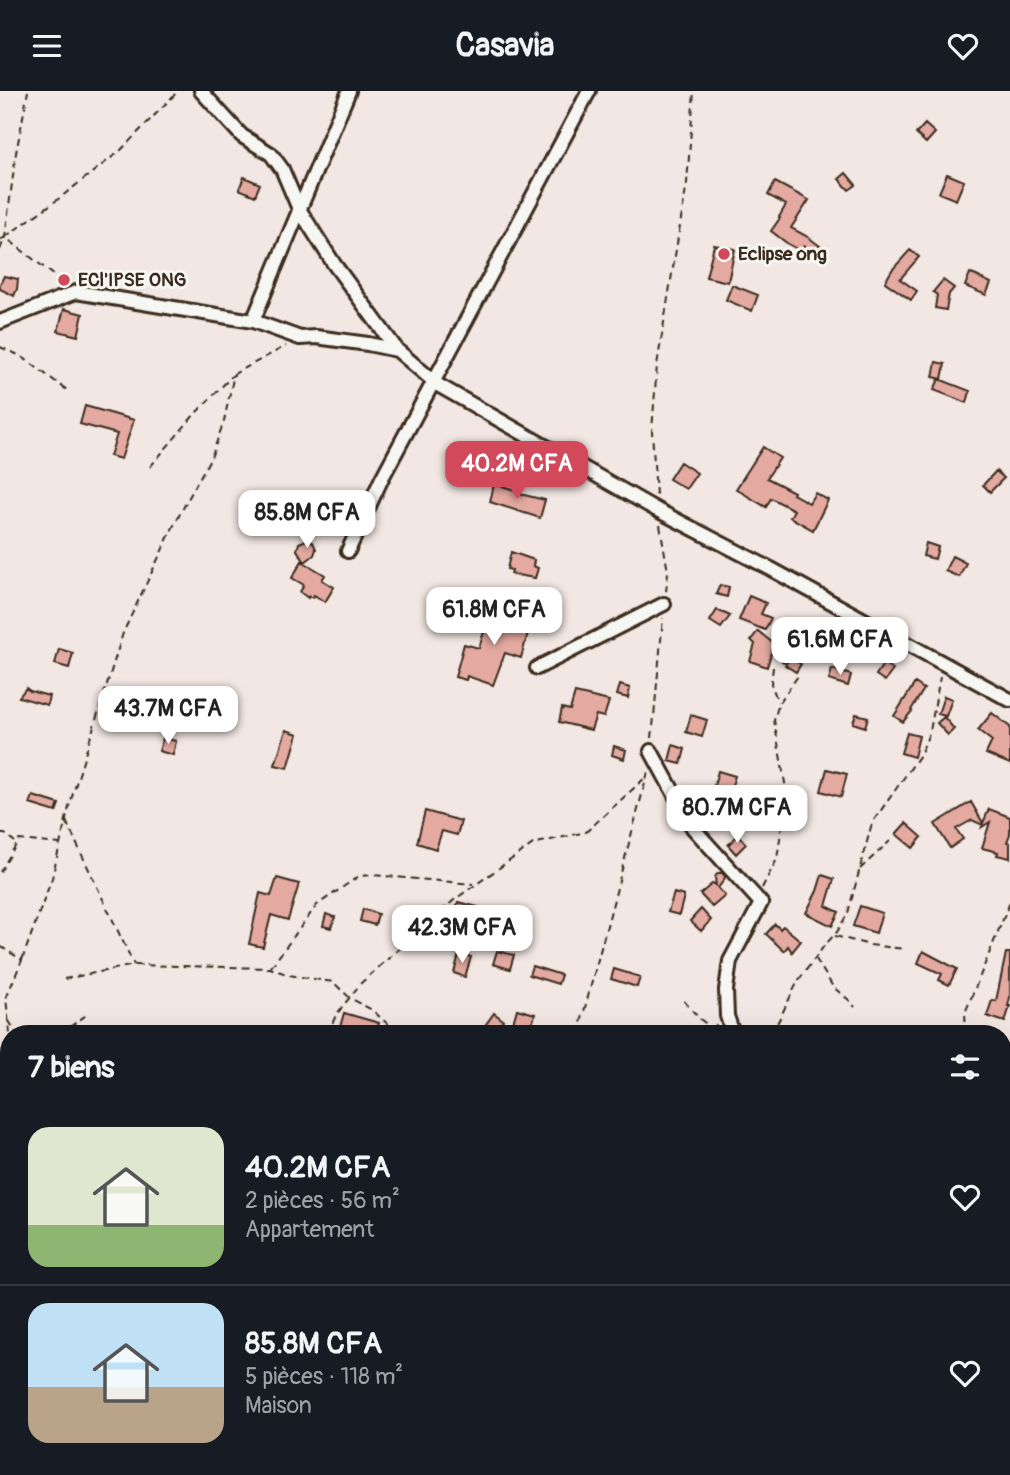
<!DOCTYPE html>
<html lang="fr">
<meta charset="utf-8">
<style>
:root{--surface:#171b24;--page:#20242c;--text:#f1f3f6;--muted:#9ea1a6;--line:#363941;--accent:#d1495b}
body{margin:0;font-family:Pangolin,sans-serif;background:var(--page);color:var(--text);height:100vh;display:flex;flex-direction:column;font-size:26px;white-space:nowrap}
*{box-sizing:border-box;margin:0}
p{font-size:23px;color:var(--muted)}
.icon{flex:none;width:38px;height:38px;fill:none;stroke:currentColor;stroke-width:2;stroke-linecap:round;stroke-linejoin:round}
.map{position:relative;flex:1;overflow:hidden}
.drawer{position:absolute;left:0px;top:934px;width:1012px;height:450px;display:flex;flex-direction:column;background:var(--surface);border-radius:28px 28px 0 0;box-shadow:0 7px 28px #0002}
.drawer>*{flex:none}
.price{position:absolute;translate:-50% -60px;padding:0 16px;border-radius:14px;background:#fff;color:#222;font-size:23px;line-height:46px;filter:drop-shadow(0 2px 4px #0008)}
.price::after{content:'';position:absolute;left:50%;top:42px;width:21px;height:16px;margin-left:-10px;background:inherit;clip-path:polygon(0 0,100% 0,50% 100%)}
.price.active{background:var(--accent);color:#fff}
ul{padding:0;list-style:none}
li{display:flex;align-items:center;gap:21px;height:175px;padding:0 28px}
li+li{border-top:2px solid var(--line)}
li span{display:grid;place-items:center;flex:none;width:196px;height:140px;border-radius:21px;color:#555}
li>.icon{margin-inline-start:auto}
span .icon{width:84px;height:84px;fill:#fffc;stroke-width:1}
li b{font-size:30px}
h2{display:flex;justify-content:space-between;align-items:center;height:84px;padding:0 28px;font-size:30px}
header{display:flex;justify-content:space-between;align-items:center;height:91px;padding:0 28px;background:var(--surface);font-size:32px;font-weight:700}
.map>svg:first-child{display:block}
</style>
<header><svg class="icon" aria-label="menu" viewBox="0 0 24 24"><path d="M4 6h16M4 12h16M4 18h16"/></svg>Casavia<svg class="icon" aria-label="heart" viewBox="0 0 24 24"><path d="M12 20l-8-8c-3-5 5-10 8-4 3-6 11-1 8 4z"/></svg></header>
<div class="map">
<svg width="1010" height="1384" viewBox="0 0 1010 1384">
<rect width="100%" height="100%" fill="#f2e7e2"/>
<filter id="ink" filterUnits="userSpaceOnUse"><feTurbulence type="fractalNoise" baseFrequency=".0143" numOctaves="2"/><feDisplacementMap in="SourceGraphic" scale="14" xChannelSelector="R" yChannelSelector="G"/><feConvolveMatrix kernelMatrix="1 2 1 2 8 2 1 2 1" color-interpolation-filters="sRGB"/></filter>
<g filter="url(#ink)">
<path fill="#e4aaa1" stroke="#3b2a1e" stroke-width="2" d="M925 33 935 42 926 52 916 43Z
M846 82 856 94 849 99 839 88Z
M947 83 964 90 956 109 939 102Z
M244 86 260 93 255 105 239 98Z
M775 91 809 109 791 137 808 146 820 155 815 163 804 155 801 160 788 153 771 140 780 127 779 126 786 114 768 104Z
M714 154 735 158 728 191 706 186Z
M910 159 919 166 900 188 917 200 911 209 885 191 892 179Z
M970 182 991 192 986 204 965 195Z
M4 185 18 188 17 198 14 205 0 198V193Z
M943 189 954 197 949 203 946 219 935 217 937 204 933 201Z
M732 194 758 204 752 220 726 209Z
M64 218 83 223 78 245 58 240Z
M936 271 945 273 942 288 933 286Z
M939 288 970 300 967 312 934 299Z
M85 315 134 329 121 368 110 365 117 343 80 333Z
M763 356 780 367 767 387 794 401 793 403 809 412 815 402 828 409 813 439 790 426 794 419 771 407 766 416 736 398Z
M680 371 697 382 686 398 669 388Z
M996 380 1004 387 990 401 983 394Z
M494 393 520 400V403L545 409 540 427 490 411Z
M306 449 313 451 316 458 314 464 305 471 297 459 299 452Z
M926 452 938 456 935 468 923 465Z
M511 461 534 469 533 475 538 477 535 487 511 483 512 479 507 478Z
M952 465 966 472 959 486 945 480Z
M302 470 325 484 322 489 334 496 325 511 314 504 313 507 309 505 308 507 300 501 304 494 292 487Z
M720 494 729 496 727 506 716 503Z
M749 505 766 512 761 523 771 527 765 539 739 529Z
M491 518 531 531 521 567 505 562 493 594 467 585 466 589 455 586 464 553 479 557Z
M717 519 730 525 721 537 710 530Z
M793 528 818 535 813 553 798 549 784 571 782 570 784 560 777 556 782 548 787 551Z
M758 540 774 553 767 576 750 570 755 553 751 549Z
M59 558 73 562 69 577 55 573Z
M790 567 801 573 796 581 785 574Z
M884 572 893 579 885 590 876 584Z
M832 578 851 584 848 595 829 589Z
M915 592 924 598 911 619 912 620 903 631 894 625Z
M620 594 630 597 628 607 617 604Z
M26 597 30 600 49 605 47 614 19 606Z
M575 602 609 610 604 626 596 624 591 639 559 631 562 617 570 619Z
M944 605 952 608 946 625 938 623Z
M992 622 1010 636V673L986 663 992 650 978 639Z
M856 623 868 626 865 636 853 632Z
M691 624 707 629 702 646 686 641Z
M944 626 954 638 948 644 937 632Z
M286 639 298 643 288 677 275 674Z
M907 642 919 645 914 666 901 662Z
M163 647 176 650 173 664 159 660Z
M673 654 685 658 681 673 669 670Z
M614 655 626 659 624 668 612 664Z
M827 678 847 683 841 706 821 700Z
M718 680 735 685 729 704 713 699Z
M33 705 59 713 56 721 30 713Z
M971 711 983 732 989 718 1010 726V743L1007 751 1010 752V767L997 764 998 761 982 757 990 731 982 736 983 734 972 729 956 738 963 748 950 757 935 733Z
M425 720 461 730 457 744 442 740 436 758 417 752Z
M906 732 922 746 913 757 896 743Z
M738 744 746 753 736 763 728 754Z
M718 782H722L725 785 724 789 718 797 725 805 712 816 700 803 713 792 716 795 715 786Z
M822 784 834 788 826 815 839 821 832 835 806 822 817 800Z
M277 787 299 793 288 829 271 824 263 856 249 853 260 802 271 805Z
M674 802 684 805 679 824 668 821Z
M458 811 478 816 475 827 455 822Z
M860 815 882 822 876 842 853 835Z
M363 818 378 823 375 834 360 830Z
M701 818 711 829 701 840 690 830Z
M326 823 335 826 331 837 323 835Z
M402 824 415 827 409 848 396 845Z
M775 833 780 838 783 835 801 850 792 861 788 855 784 860 766 843Z
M497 860 514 864 510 878 493 873Z
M923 860 957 878 949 894 939 889 942 883 918 872Z
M1006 862H1010V906L1008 915H1010L1005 931 987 925 992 909 996 910Z
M459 863 471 866 465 886 454 882Z
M532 875 561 884 558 893 529 884Z
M614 878 640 886 637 896 611 888Z
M517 918 535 923 531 938 513 932Z
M344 922 379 932 376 943H338Z
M494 922 503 929 493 942 484 936Z"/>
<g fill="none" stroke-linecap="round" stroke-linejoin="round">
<defs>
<path id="minor" d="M201 0 242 45 271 63 282 78 299 118 334 173 397 259 438 294 657 419 771 478 1010 609
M253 230 349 0
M0 231 76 201 253 230 300 247 316 246 368 253 397 259
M348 460 382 387 589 0
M537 577 664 513
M651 660 693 737 761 812 730 870 726 899 727 925 733 943
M1003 999 1010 994
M479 1376 490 1384
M730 1376V1384"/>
</defs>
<use href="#minor" stroke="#3b2a1e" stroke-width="18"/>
<path stroke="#3b2a1e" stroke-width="2" stroke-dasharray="7 5" stroke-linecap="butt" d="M5 146 57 109 120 60 178 0
M0 149 5 146 64 192
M0 159 5 146 16 62 28 0
M0 256 21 265 67 299
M150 376 195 323 233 284
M656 404 652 340 657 274 687 92 694 0
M660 434 668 481 666 501
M773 576 771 593 778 611
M652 647 663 527
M66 730 134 874
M0 743H5L15 751
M860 778 890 750
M0 781 19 749 60 753
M762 797 777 768 785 713V692L774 629 779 612 800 582
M835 845 870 854 905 858
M0 855 22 869 6 907 10 943
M816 868 833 896 849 909 855 916
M22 869 52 787 70 712 123 542 175 432 212 364 224 330 234 283 286 255
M271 876 317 814 359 785 373 784 473 793
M64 888 135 874 270 877 289 884 333 891 350 907 372 919 399 943
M684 910 700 928 715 940 716 933
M9 930 17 943
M60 943 89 922
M124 943 129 937 134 943
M328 943 336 924 361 892 454 809 533 753 586 741 646 686
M578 943 648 681
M772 943 798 890 824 855 837 841 848 822 872 732 920 664 930 640 940 586
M966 943 965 922 1010 811
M0 984 9 978
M0 1031 2 1012 9 987
M0 1133 9 1130
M0 1336 9 1328
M0 1355 9 1354
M123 1376 148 1381 155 1379 175 1381 178 1384
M966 1376 967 1384
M120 1384 127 1378
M572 1384 575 1376"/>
<use href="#minor" stroke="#f6f6f2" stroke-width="12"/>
</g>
</g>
<g fill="#d1495b" stroke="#f6f6f2" stroke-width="2.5">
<circle cx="724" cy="163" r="7"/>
<circle cx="64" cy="189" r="7"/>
</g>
<g text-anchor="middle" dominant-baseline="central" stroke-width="6" stroke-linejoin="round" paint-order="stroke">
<g font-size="19" font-weight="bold" fill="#3b2a1e" stroke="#f6f6f2" text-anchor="start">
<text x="738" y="163">Eclipse ong</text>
<text x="78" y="189">ECl'IPSE ONG</text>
</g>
</g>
</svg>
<b class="price active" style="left:517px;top:410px">40.2M CFA</b>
<b class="price" style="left:307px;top:459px">85.8M CFA</b>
<b class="price" style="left:494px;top:556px">61.8M CFA</b>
<b class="price" style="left:840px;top:586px">61.6M CFA</b>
<b class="price" style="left:168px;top:655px">43.7M CFA</b>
<b class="price" style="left:737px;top:754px">80.7M CFA</b>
<b class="price" style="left:462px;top:874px">42.3M CFA</b>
<section class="drawer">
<h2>7 biens<svg class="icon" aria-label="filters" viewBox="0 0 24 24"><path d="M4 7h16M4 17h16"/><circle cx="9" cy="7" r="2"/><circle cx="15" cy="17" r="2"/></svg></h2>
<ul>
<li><span style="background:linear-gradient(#dfe7d0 70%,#8fb573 0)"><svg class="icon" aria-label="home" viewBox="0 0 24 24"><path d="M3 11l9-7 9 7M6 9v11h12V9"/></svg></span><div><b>40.2M CFA</b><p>2 pièces · 56 m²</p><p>Appartement</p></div><svg class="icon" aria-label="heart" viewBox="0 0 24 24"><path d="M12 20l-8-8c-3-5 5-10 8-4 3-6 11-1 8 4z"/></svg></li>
<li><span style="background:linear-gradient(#bfe0f5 60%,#b9a48a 0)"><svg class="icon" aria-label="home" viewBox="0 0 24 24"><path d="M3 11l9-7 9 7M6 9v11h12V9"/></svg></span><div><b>85.8M CFA</b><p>5 pièces · 118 m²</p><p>Maison</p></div><svg class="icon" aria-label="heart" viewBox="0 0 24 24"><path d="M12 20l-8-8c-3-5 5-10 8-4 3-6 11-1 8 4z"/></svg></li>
</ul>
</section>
</div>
